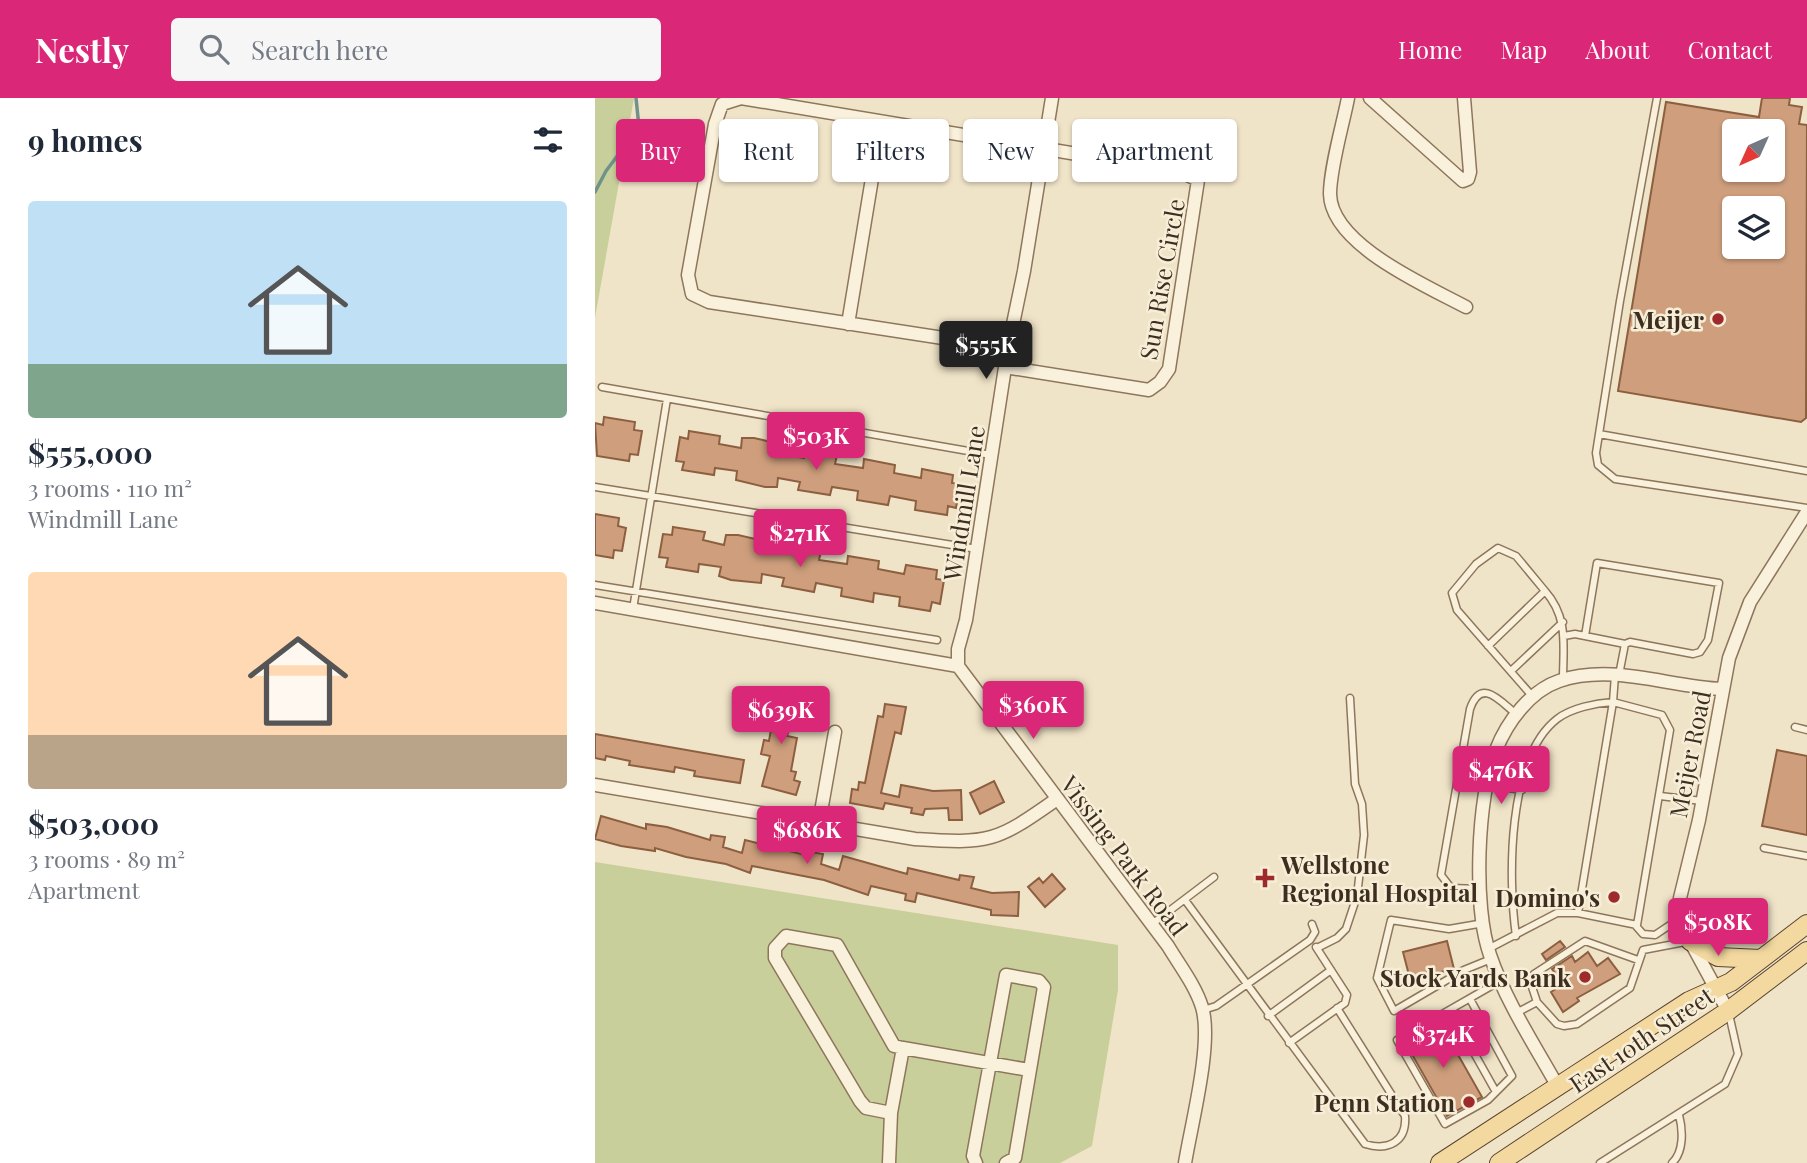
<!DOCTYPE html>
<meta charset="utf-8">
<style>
:root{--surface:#fff;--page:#f6f6f7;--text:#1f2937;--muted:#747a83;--accent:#db2777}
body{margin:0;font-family:"Playfair Display",serif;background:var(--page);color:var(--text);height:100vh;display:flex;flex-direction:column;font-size:26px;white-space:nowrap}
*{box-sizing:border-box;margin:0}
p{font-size:23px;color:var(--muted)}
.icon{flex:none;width:38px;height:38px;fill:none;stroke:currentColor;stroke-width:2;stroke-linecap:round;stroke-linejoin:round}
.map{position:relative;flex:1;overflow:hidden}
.sheet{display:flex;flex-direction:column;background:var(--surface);width:595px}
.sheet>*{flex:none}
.hud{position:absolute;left:21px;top:21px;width:665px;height:63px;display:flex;gap:14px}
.needle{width:46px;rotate:225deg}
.buttons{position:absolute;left:1127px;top:21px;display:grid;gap:14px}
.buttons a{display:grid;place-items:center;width:63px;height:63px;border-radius:7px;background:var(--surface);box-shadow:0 2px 5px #0004;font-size:35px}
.price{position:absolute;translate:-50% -60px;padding:0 16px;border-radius:7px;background:var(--accent);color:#fff;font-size:23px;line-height:46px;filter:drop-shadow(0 2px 4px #0008)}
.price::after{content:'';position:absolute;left:50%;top:42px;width:21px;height:16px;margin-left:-10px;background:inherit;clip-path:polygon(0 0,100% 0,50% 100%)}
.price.selected{background:#222;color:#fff}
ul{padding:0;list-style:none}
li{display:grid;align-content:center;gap:14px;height:371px;padding:0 28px}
li span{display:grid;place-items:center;height:217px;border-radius:7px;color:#555}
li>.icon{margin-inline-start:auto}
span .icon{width:126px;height:126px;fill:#fffc;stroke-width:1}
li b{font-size:30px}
h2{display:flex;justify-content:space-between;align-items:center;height:84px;padding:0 28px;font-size:30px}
.pill{padding:0 24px;border-radius:7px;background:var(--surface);box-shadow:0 2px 5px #0004;font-size:24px;line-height:63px}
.pill.selected{background:var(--accent);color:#fff}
header{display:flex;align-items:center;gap:42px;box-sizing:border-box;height:98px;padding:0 35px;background:var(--accent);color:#fff}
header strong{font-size:33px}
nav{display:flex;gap:38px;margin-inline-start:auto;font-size:24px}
.search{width:490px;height:63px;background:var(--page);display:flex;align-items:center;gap:18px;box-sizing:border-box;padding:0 24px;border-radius:7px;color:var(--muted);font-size:26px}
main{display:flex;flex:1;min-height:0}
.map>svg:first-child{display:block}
</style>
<header>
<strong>Nestly</strong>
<div class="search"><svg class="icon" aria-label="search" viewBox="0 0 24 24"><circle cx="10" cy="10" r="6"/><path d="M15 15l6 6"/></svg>Search here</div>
<nav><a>Home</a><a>Map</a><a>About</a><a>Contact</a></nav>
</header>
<main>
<section class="sheet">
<h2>9 homes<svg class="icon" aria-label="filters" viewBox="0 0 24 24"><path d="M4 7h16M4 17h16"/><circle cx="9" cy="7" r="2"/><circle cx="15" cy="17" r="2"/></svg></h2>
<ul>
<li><span style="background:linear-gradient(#bfe0f5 75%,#7fa58c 0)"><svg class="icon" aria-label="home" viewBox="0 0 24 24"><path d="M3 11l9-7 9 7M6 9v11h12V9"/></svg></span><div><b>$555,000</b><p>3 rooms · 110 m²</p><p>Windmill Lane</p></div></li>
<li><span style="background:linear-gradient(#ffd9b3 75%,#b9a48a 0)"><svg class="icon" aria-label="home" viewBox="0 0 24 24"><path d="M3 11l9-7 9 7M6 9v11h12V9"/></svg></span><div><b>$503,000</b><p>3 rooms · 89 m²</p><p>Apartment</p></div></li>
</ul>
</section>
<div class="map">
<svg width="1212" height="1065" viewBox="0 0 1212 1065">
<rect width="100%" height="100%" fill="#f0e4c8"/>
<path fill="#c9cf9b" d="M0 0H39L0 220Z
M0 764 523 847V892L497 1048 465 1065H0Z"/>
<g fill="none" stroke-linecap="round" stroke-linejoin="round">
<path stroke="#6f938a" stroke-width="3.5" d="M0 94 11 73 44 29 41 0"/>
</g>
<path fill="#cf9f7d" stroke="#8d5f41" stroke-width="2" fill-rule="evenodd" d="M1167 0H1195L1194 7 1207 9 1204 26 1212 27 1211 320 1206 324 1023 293 1071 4 1164 19ZM1139 33H1178V72H1139ZM1139 110H1178V149H1139Z
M9 319 40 324 39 332 47 333 43 357 35 356 34 363 2 358 0 325 8 327Z
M94 333 125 338 124 346 146 350 147 340H159L189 347 187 356 209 360 210 352 242 357 240 366 268 370 269 361 300 367 299 375 326 380 327 371 358 377 357 385 365 386 361 410 353 408 352 417 320 412 321 403 295 398 293 407 262 402 263 393 237 389 235 397 203 392 205 384 183 380 182 389H170L141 382 142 373 120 370 119 377 87 372 89 364 81 363 85 339 93 341Z
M0 416 24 420 23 428 31 430 27 453 19 452 18 460 0 457Z
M78 429 110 434 108 442 129 447 131 437H143L173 444 171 452 193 456 194 448 226 453 224 462 252 466 253 458 284 463 283 471 309 476 311 467 342 472 341 481 349 482 345 506 337 504 335 513 304 508 305 499 279 495 278 504 246 498 247 490 221 485 219 494 187 488 189 480 167 476 166 485 136 482 124 478 126 469 104 466 103 474 71 469 73 460 64 459 68 436 77 437Z
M182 593 205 601 192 638 202 640 196 673 201 674 199 682 205 684 201 697 167 688 175 658 166 656 169 642 174 643 178 620 174 619Z
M290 606 311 609 306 636 300 634 286 695 304 699 306 687 338 693 366 692 367 722H354L353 710 330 711 328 717 316 715 317 710 290 705 288 711 255 705 257 691 263 692 264 684 270 685 283 618 288 619Z
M0 636 149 662 145 685 99 678 100 673 80 669 79 674 34 667 35 663 11 658 10 662 0 660Z
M1182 652 1212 658V737L1167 728Z
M399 683 409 704 385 716 375 695Z
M6 718 51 731V726L72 729 115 742 116 737 130 739 128 749 147 755 150 742 214 758 215 754 228 756 226 766 244 772 248 758 312 776 313 770 364 782 365 777 379 779 376 790 397 795 424 794 423 818 396 817V812L322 795 320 804 310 802 311 796 276 788 273 797 229 782 157 768 155 775 131 766 91 759 60 750V753L26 748 0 741Z
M457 776 470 791 450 809 433 789 444 780 448 785Z
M852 843 859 871 815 881 808 854Z
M965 843 970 849 951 862 947 856Z
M993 854 1002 868 1013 860 1025 876 982 900 984 903 968 914 956 894 964 889 957 880 961 877 957 871 977 858 980 864Z
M845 925 887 999 852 1018 810 944Z"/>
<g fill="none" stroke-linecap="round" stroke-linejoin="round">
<defs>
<path id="service" d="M1062 0 1025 203 1001 355 1003 367 1020 381 1212 410
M7 289 396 357
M1004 336 1212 373
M0 389 382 451
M0 487 342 542
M38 511 72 301
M969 538 980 536 1030 546 1024 577
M990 538 1002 465 1124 485 1113 542 1105 554 1098 556 1035 544 1030 546
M893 548 950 493C974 520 968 548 968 582
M916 573 968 524
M938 599 862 512 857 495 881 466 903 450 921 458 950 493
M1200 629 1212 632
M893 687 927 692
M1065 698 1107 703
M1169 750 1212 758
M886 791 856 790 846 777 875 611C886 579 905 603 921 616
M590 802 770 1046C793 1053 812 1044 810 1018L742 910
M889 825 854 831 796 822 782 880 799 913 869 872 896 861
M557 826 619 779
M1041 828 1048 836 1060 837 1087 819
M921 838C913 781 912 660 962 621 976 610 1001 605 1018 604L983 815
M722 850 742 840 751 831 762 798 769 737 767 706 760 686 755 600
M893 851 962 815H983L1042 827 1075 632 1067 617 1018 604 1020 577
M875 901 917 978 893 1002 850 1026 802 942 905 883
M942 904 936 886 939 876 990 843 1043 862
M608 912 621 908 715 842 720 834 717 826
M855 912 901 994
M921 915 942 904 962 926 969 928 982 926 1035 890 1048 852 1095 843
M673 918 736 872
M694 945 750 905 752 897 721 849
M1005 1065 1130 986 1143 956 1134 916
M1077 1065C1089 1054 1088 1032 1084 1017"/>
<path id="minor" d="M753 0C748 26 735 70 735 96 736 147 832 188 871 209
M775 0 868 83 873 81 875 74 869 0
M253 226 286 26
M410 269 554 292 565 284 574 271 603 82 584 73 146 0 127 6 120 26 93 177 97 196 114 204 413 250
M0 505 363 568 573 848C585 868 600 887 607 909 618 945 596 1027 590 1065
M363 568V551L371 522 413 250 429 173 457 0
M0 687 320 741C395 746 401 744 462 701
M224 725 240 634
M1133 913 1095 843 1087 819 1085 800 1104 722 1134 560 1155 504 1212 414
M963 989C939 946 911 904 895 857 878 809 882 699 901 652 912 624 935 593 964 583 1017 565 1074 589 1127 591
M296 1015 271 1010 265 1003 180 860V850L191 838 242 847 299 948 308 950
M294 1065 296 1015 308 950 434 972
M381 1065 378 1058 411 877 444 883 449 889 420 1060 411 1065"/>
<path id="primary" d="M1095 843 1123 859 1166 861
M845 1065 1094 903 1136 884 1212 826
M904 1065 1133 913 1212 853"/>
</defs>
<use href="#service" stroke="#8d765c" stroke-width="9"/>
<use href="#minor" stroke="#8d765c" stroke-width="15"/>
<use href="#primary" stroke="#5b4430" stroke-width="20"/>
<use href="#service" stroke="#faf1dc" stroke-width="6"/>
<use href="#minor" stroke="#faf1dc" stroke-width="12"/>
<use href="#primary" stroke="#f3d9a0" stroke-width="18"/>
</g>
<g fill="#9e2a2b" stroke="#f7eed8" stroke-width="2.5">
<circle cx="1123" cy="221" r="7"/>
<path d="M666.5 769.5h7v7h7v7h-7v7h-7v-7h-7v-7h7z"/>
<circle cx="1019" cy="799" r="7"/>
<circle cx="990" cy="879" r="7"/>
<circle cx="874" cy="1004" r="7"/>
</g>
<g text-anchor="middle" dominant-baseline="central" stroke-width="5" stroke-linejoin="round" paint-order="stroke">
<g font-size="24" fill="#3d2e20" stroke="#f7eed8">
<text transform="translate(566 181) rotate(-80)">Sun Rise Circle</text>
<text transform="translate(368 405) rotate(-81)">Windmill Lane</text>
<text transform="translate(1094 656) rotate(-79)">Meijer Road</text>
<text transform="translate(530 757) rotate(53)">Vissing Park Road</text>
<text transform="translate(1046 941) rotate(-34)">East 10th Street</text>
</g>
<g font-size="24" font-weight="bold" fill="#3d2e20" stroke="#f7eed8" text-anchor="end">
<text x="1109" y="221">Meijer</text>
<text x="686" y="766" text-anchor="start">Wellstone<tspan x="686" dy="28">Regional Hospital</tspan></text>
<text x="1005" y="799">Domino's</text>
<text x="976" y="879">Stock Yards Bank</text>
<text x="860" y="1004">Penn Station</text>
</g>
</g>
</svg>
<div class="buttons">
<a><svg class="needle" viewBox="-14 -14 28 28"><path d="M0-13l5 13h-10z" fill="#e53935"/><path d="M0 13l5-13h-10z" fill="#747a83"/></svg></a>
<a><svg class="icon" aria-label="layers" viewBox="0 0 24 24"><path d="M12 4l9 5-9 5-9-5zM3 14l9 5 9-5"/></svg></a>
</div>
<b class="price selected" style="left:391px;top:283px">$555K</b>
<b class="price" style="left:221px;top:374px">$503K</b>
<b class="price" style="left:205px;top:471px">$271K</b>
<b class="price" style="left:438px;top:643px">$360K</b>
<b class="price" style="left:186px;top:648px">$639K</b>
<b class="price" style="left:906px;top:708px">$476K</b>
<b class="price" style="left:212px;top:768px">$686K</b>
<b class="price" style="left:1123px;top:860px">$508K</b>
<b class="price" style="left:848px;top:972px">$374K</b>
<div class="hud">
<a class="pill selected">Buy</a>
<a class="pill">Rent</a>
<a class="pill">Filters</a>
<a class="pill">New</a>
<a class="pill">Apartment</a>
</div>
</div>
</main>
